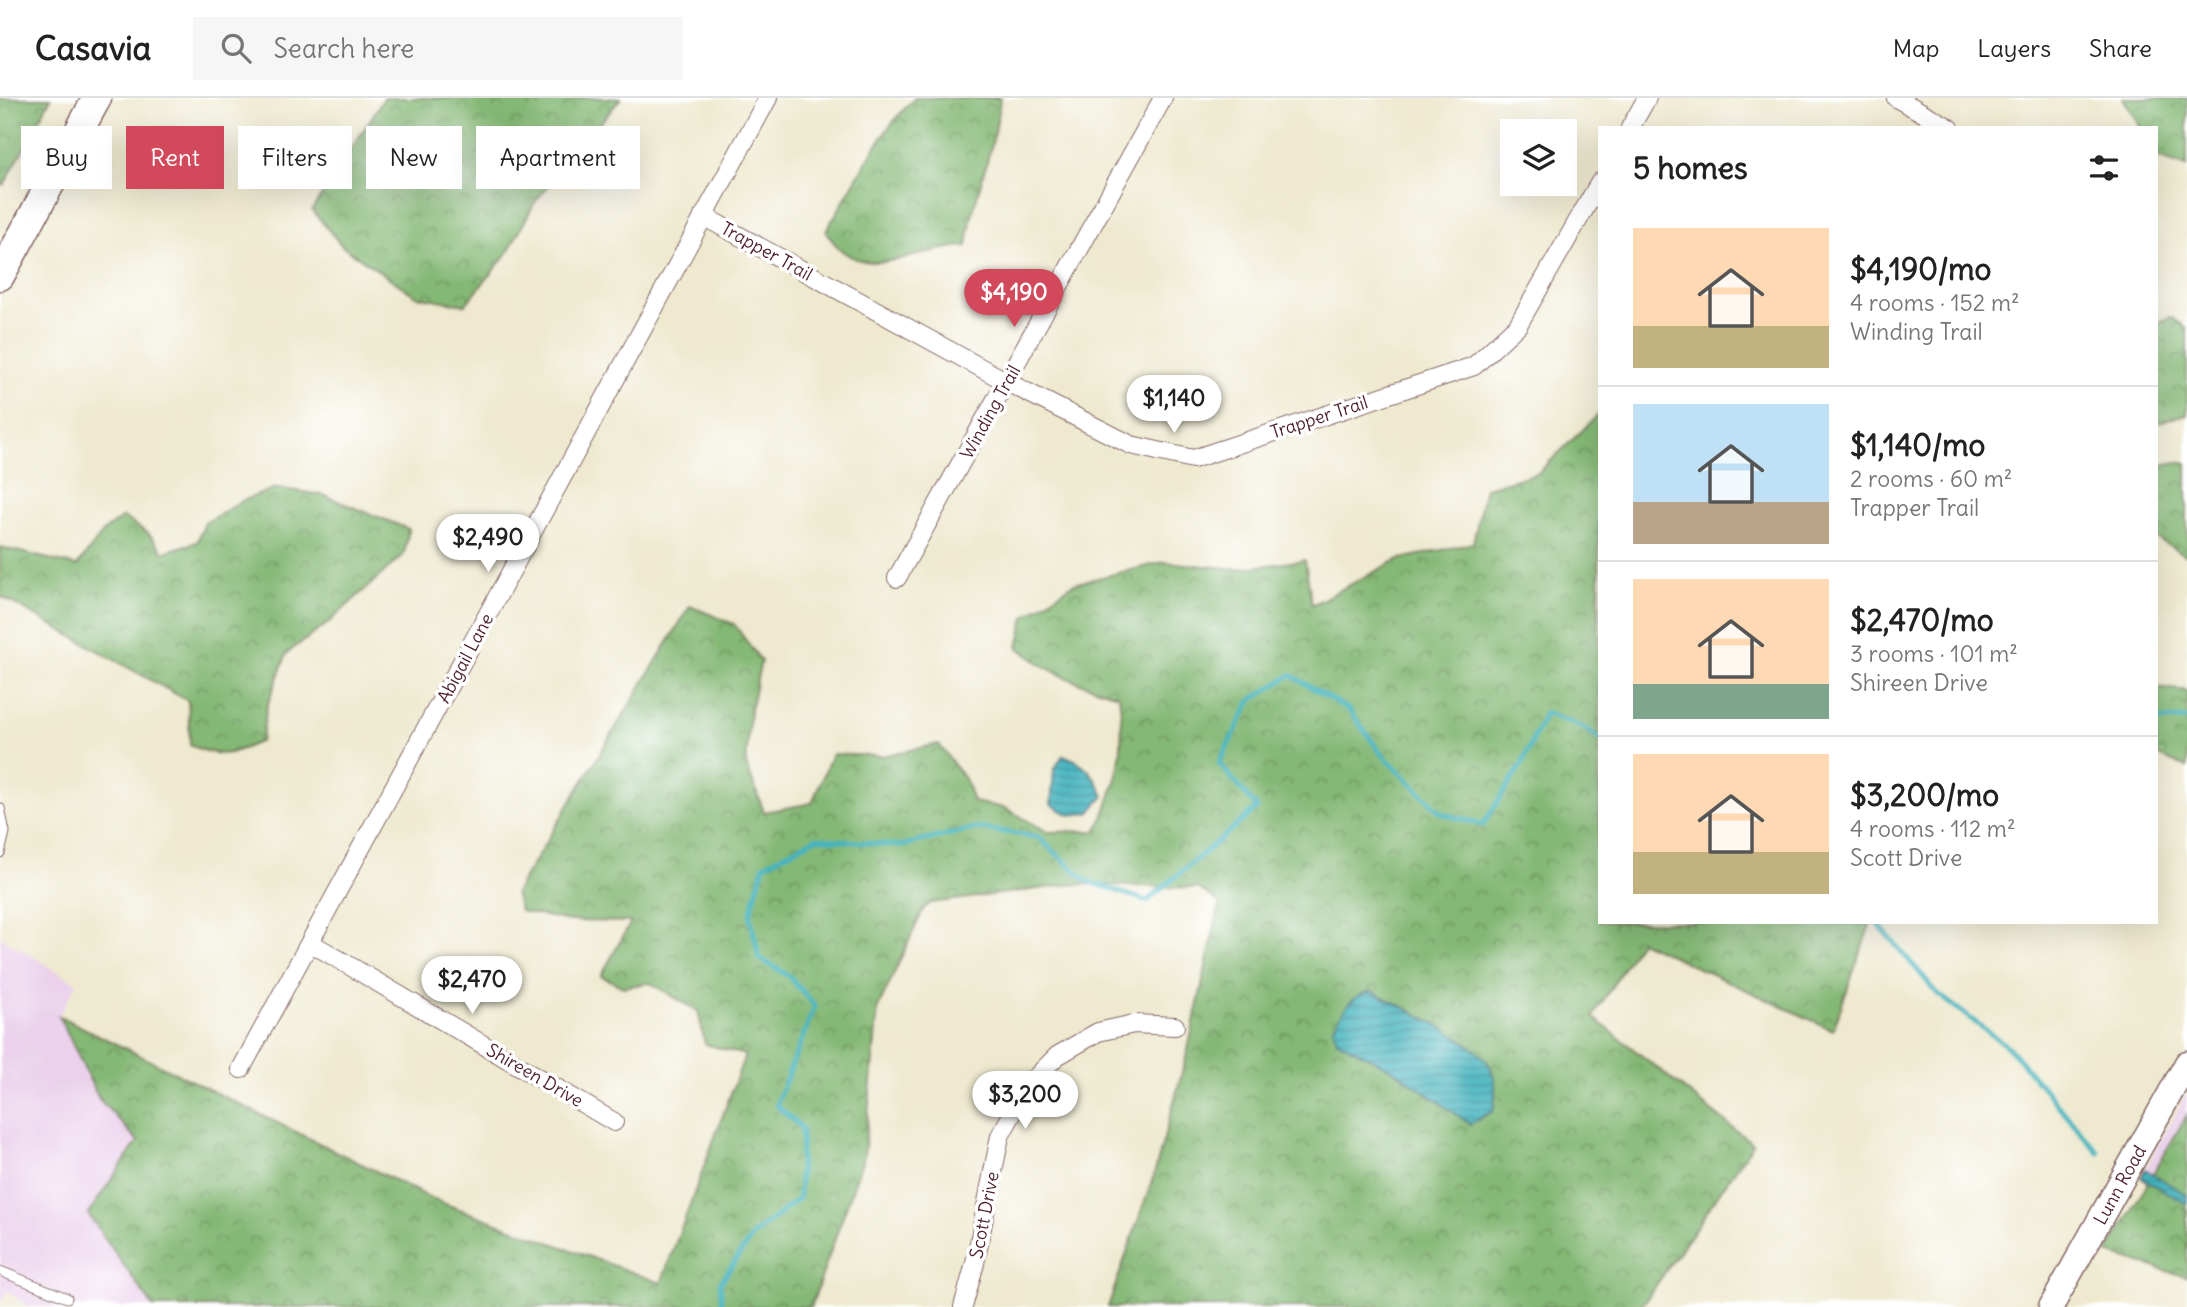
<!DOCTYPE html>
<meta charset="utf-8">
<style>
:root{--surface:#fff;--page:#f6f6f6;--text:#222;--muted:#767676;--line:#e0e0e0;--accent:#d1495b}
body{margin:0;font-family:Delius,sans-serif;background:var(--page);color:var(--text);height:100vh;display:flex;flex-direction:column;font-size:26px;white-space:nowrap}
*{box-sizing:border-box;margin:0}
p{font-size:23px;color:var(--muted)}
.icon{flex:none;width:38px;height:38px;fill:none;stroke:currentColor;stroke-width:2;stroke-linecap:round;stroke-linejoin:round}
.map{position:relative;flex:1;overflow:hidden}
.panel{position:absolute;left:1598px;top:28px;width:560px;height:798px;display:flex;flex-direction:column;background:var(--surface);border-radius:0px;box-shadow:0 7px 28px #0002}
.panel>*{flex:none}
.guide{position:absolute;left:21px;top:28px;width:665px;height:63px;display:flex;gap:14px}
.fabs{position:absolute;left:1500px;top:21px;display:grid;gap:14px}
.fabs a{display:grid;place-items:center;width:77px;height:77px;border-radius:0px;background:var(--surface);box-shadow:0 7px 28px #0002;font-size:35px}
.price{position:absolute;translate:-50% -60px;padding:0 16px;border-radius:24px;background:#fff;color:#222;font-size:23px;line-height:46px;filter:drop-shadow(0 2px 4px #0008)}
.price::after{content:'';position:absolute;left:50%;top:42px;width:21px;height:16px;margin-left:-10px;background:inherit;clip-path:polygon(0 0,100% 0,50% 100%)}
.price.selected{background:var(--accent);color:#fff}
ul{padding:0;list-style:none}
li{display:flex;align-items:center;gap:21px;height:175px;padding:0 35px}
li+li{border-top:2px solid var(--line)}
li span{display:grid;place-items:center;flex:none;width:196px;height:140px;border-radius:0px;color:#555}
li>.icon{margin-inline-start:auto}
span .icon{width:84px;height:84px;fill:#fffc;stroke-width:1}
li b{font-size:30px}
h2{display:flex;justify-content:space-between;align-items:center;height:84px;padding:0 35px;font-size:30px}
.pill{padding:0 24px;border-radius:0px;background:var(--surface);box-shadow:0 7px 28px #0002;font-size:24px;line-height:63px}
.pill.selected{background:var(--accent);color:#fff}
header{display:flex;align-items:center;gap:42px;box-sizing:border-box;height:98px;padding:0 35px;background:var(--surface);border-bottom:2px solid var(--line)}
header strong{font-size:33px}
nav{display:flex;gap:38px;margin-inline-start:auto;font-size:24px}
.search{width:490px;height:63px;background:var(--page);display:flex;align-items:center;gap:18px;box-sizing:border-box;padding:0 24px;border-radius:0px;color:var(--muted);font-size:26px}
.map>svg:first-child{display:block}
</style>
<header>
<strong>Casavia</strong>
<div class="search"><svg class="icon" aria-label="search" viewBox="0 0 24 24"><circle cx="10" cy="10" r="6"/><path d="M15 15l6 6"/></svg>Search here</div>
<nav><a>Map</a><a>Layers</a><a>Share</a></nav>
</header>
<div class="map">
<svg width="2187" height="1209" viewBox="0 0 2187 1209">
<defs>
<pattern id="forest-crowns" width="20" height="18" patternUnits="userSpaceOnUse" patternTransform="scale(1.75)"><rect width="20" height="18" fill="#84b874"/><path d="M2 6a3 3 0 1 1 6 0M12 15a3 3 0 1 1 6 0" fill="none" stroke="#6e955f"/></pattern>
<pattern id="water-rules" width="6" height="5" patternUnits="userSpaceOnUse" patternTransform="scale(1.75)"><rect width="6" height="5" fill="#45b4be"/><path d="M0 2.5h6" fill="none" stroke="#3c929b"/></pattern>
</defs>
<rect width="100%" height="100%" fill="#fff"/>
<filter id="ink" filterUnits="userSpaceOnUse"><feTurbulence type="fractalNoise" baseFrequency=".0143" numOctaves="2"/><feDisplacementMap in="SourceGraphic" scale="14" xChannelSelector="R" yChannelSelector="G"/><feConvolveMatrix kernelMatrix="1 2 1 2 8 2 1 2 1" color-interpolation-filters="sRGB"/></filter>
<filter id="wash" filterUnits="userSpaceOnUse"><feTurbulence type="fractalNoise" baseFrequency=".00686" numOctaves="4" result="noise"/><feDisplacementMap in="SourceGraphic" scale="28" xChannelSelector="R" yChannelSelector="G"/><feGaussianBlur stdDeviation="1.57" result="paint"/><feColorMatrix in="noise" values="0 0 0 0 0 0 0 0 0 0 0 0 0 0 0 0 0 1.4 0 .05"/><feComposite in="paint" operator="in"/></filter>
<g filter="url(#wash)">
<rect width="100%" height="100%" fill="#eee9cf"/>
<path fill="#ebd1eb" d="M0 839 77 885 59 918 99 1001 138 1043 88 1116 153 1209H29L7 1193 0 1207Z
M2187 995V1104L2141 1079Z"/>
<path fill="url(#forest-crowns)" stroke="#676c50" stroke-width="2" d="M0 0H51L4 87 0 85Z
M384 0H621L535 104 507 156 465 207 416 198 342 148 312 112Z
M915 0H1000C996 51 972 98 967 148 917 149 859 192 826 133 854 88 876 37 915 0Z
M2123 0H2187V69L2160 60 2156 54V30H2141Z
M2171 219 2187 230V316L2156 325V225Z
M1599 316 1600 824H1871L1833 932 1640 843 1593 919 1753 1046 1641 1209H1108L1154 1077 1187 956 1220 805 1198 790 1076 786 931 805 924 810 878 910 864 1058 811 1209H153L88 1116 138 1043 99 1001 59 918 437 1103 661 1185 745 957 705 946 698 913 650 885 623 889 601 878 631 824 570 823 520 813 515 795 690 508 734 526 761 563 750 612 746 666 764 714 812 705 832 656 882 658 939 646 967 685 973 704 1005 710 1048 734 1097 733C1119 682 1126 653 1119 597 1081 587 1047 575 1018 549L1025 519 1073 486 1164 464 1238 471 1305 462 1312 507 1397 462 1473 445 1485 390 1538 375Z
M2178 364 2187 366V458L2156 440V367Z
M276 390 323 397 409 431 404 456 327 526 287 555 267 608 261 643C231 657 220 661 190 647L188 603 0 498V449L77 468 104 433 123 419 149 436 164 454 197 444 205 425 242 403Z
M2156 589 2187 593V670L2156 657Z
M2187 1017V1179L2107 1155Z"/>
<path fill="url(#water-rules)" stroke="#486a74" stroke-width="2" d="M1063 657C1086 665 1094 676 1104 698L1089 715 1069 717 1051 706 1054 672Z
M1371 893C1402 909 1468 938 1488 965 1497 978 1496 999 1493 1013L1470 1026 1397 974 1337 942 1333 930C1345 911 1349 899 1371 893Z
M2145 1071 2187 1097V1106L2141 1079Z"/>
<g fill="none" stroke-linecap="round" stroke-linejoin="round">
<path stroke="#45b4be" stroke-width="5" d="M2156 622 2187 621
M1876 824 1938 896 2008 949 2098 1054
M722 1209 720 1185 753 1137 799 1100 802 1030 776 1007 815 908 789 878 759 860 750 817 764 767 816 740 900 748 977 730 1038 739 1087 783 1147 803 1257 710 1219 665 1251 602 1291 577 1349 612 1381 655 1441 715 1483 727 1522 666 1545 615 1584 630 1600 641"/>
</g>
</g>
<g filter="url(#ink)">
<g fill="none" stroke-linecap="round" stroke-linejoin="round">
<defs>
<path id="lane" d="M0 710 5 734 0 755
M0 1173 67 1200"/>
<path id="street" d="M1896 0 1950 30
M1630 30 1647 0
M703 118 1007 284 1131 347 1193 361 1474 268 1518 227 1600 84
M897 480 1163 0
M311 845 614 1024
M241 971 768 0
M963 1209 975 1165 1000 1038 1029 986 1057 958 1098 934 1134 926 1175 928"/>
<g id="secondary">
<path id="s1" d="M2051 1209 2187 965"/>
</g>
<path id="primary" d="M0 178 97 0"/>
</defs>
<use href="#lane" stroke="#836664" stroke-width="11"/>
<use href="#street" stroke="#836664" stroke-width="20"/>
<use href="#secondary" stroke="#836664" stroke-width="27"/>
<use href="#primary" stroke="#836664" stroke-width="31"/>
<use href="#lane" stroke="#fff" stroke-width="9"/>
<use href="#street" stroke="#fff" stroke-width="18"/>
<use href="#secondary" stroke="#fff" stroke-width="24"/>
<use href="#primary" stroke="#fff" stroke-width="28"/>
</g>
</g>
<g text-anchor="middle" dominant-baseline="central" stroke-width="7" stroke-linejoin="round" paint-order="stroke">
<g font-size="18" fill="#4a1f2b" stroke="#fff">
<text transform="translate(767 153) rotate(29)">Trapper Trail</text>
<text transform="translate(990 314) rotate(-61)">Winding Trail</text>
<text transform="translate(1319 319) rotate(-18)">Trapper Trail</text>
<text transform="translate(465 560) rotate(-62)">Abigail Lane</text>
<text transform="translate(535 977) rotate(30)">Shireen Drive</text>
<text stroke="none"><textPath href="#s1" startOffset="140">Lunn Road</textPath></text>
<text transform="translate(984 1117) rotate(-79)">Scott Drive</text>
</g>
</g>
</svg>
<div class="fabs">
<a><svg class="icon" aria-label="layers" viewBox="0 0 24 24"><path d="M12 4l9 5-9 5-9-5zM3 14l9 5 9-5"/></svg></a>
</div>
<b class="price selected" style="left:1014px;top:231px">$4,190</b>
<b class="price" style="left:1174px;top:337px">$1,140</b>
<b class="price" style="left:488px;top:476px">$2,490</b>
<b class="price" style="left:472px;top:918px">$2,470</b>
<b class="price" style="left:1025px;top:1033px">$3,200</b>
<div class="guide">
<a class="pill">Buy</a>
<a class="pill selected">Rent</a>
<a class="pill">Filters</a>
<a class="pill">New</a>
<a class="pill">Apartment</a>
</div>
<section class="panel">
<h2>5 homes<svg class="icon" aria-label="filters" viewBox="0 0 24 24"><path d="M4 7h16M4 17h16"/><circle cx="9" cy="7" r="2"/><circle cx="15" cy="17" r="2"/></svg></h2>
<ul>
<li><span style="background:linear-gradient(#ffd9b3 70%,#c2b280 0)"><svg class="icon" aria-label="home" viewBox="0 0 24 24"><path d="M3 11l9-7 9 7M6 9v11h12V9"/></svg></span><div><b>$4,190/mo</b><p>4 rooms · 152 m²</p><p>Winding Trail</p></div></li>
<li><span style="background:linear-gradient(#bfe0f5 70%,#b9a48a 0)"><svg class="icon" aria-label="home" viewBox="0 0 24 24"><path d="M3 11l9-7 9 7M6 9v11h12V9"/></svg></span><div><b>$1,140/mo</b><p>2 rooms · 60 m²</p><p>Trapper Trail</p></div></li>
<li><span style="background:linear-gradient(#ffd9b3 75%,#7fa58c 0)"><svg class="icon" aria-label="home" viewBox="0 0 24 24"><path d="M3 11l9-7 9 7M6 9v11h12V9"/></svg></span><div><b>$2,470/mo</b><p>3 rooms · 101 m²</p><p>Shireen Drive</p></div></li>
<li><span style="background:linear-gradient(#ffd9b3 70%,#c2b280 0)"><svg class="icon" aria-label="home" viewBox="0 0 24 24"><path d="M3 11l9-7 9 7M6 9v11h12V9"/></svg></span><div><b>$3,200/mo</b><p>4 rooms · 112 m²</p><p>Scott Drive</p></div></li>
</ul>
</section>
</div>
